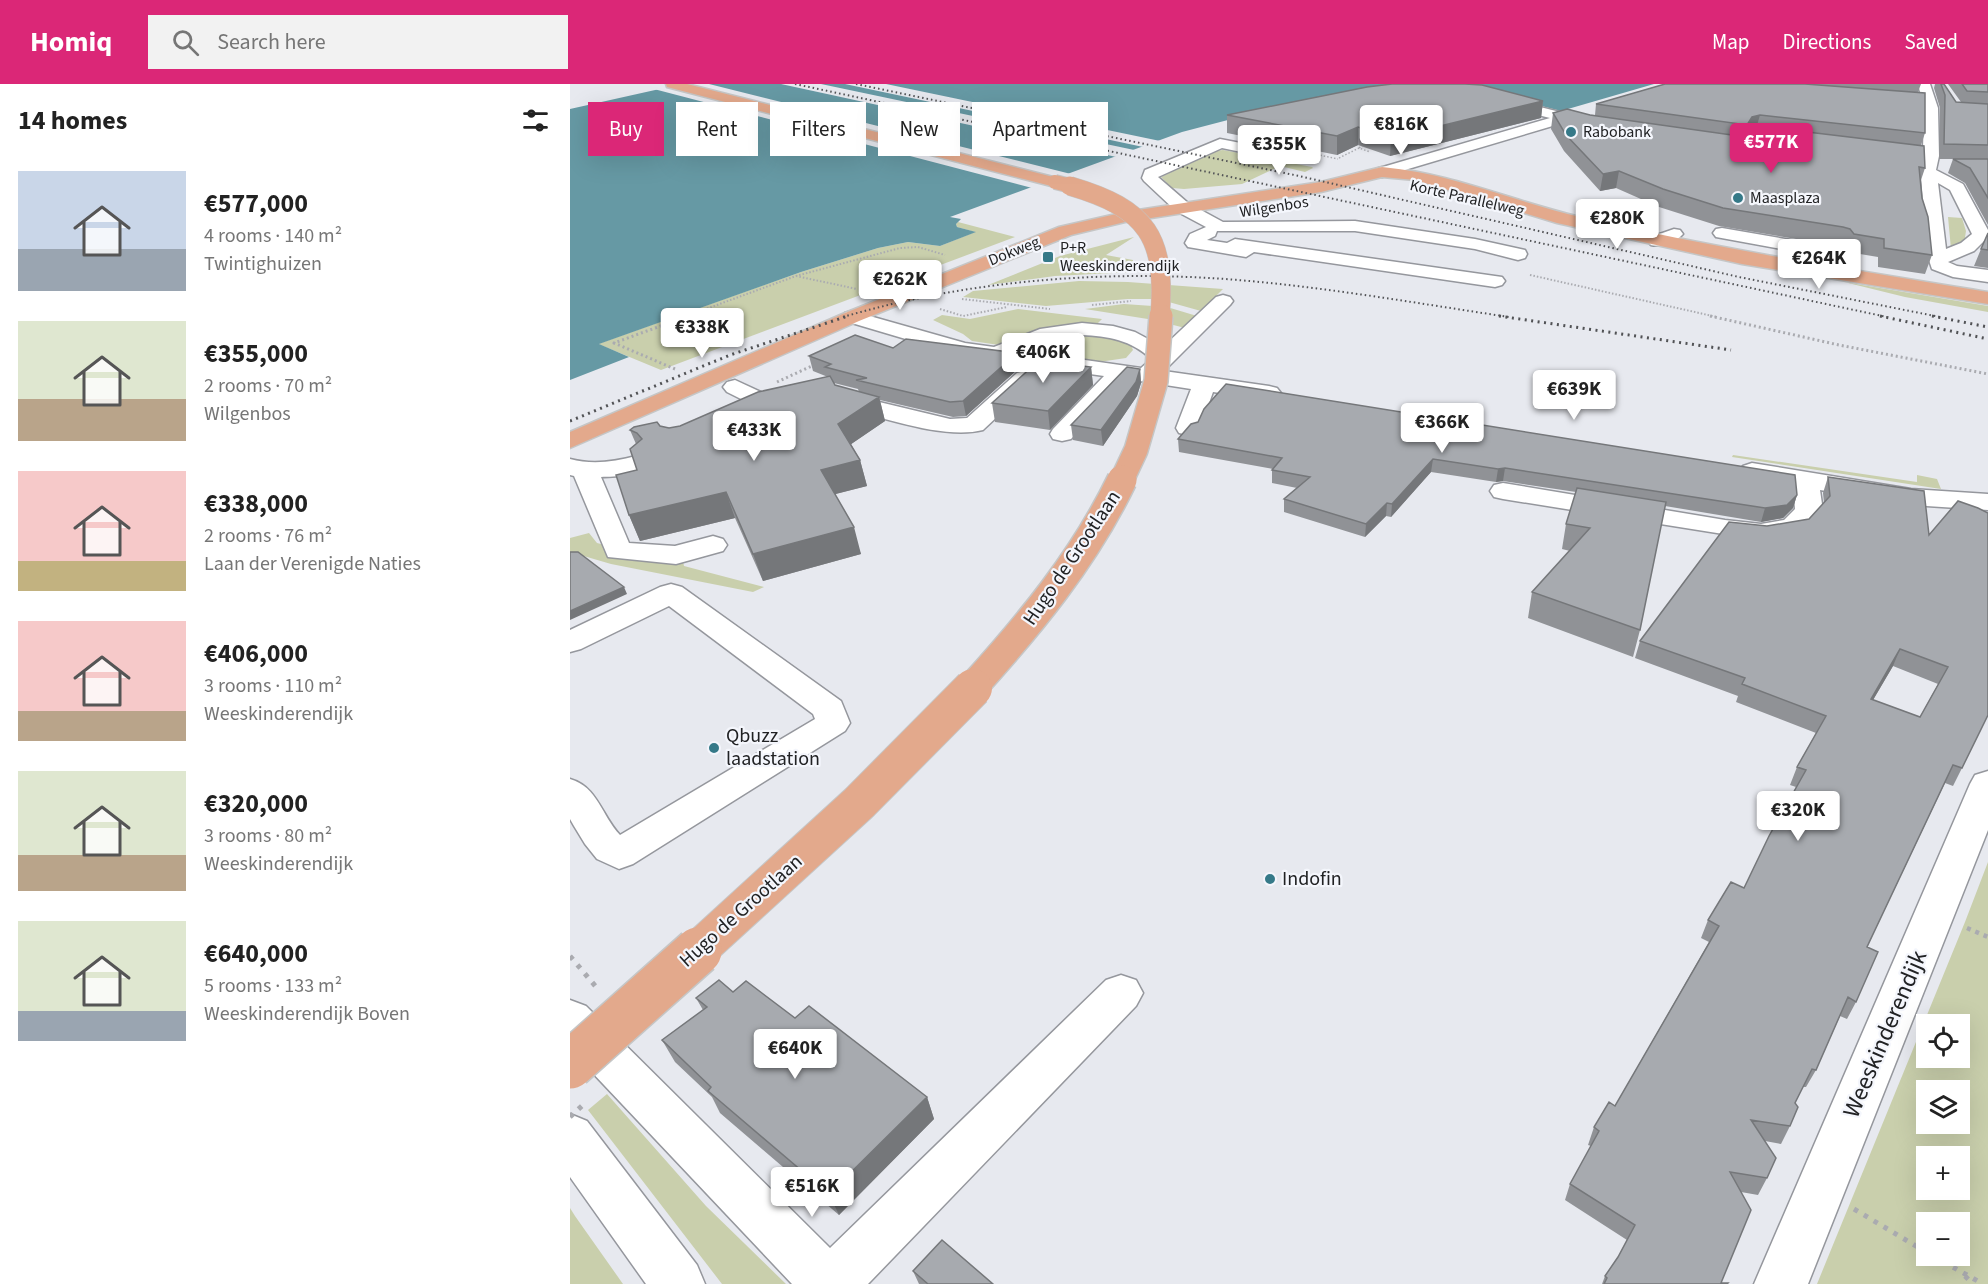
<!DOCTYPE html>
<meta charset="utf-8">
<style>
:root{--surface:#fff;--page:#f2f2f2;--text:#222;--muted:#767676;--accent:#db2777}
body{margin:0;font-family:"Source Sans 3",sans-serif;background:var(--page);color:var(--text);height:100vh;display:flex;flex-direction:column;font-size:22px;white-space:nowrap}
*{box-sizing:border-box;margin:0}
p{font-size:20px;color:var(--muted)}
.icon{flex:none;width:33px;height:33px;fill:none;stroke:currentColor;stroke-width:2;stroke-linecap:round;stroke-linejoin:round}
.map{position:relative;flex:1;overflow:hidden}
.drawer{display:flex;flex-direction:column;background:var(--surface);width:570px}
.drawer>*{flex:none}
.guide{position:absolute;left:18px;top:18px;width:570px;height:54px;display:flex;gap:12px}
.tools{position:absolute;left:1346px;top:930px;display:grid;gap:12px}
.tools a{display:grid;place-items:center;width:54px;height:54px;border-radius:0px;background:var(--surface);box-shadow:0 6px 24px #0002;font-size:30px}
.price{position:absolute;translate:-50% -51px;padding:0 14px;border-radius:6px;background:#fff;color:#222;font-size:20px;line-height:39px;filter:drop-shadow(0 2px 3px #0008)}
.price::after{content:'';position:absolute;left:50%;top:36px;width:18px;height:14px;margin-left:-9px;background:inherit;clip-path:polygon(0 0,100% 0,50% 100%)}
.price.on{background:var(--accent);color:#fff}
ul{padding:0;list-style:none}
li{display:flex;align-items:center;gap:18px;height:150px;padding:0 18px}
li span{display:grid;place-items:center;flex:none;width:168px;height:120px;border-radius:0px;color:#555}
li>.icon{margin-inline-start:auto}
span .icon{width:72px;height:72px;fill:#fffc;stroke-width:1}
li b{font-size:26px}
h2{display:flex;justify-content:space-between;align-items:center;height:72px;padding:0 18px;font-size:26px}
.tag{padding:0 21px;border-radius:0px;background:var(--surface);box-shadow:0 6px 24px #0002;font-size:21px;line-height:54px}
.tag.on{background:var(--accent);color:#fff}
header{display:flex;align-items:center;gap:36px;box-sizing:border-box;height:84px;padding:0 30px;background:var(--accent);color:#fff}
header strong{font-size:28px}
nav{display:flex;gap:33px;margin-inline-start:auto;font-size:21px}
.search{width:420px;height:54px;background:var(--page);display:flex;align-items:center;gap:15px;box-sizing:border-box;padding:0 21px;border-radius:0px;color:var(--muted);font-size:22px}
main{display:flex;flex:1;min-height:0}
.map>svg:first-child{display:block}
</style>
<header>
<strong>Homiq</strong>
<div class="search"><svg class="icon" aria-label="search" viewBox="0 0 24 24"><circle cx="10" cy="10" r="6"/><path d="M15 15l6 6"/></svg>Search here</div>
<nav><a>Map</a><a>Directions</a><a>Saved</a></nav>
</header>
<main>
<section class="drawer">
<h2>14 homes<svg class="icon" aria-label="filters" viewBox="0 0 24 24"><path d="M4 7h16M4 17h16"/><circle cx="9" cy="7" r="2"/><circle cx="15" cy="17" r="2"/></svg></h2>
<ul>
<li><span style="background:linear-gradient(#c9d6e8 65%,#9aa5b1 0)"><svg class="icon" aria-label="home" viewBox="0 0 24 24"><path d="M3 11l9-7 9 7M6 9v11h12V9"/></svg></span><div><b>€577,000</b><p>4 rooms · 140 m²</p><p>Twintighuizen</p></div></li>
<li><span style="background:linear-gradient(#dfe7d0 65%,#b9a48a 0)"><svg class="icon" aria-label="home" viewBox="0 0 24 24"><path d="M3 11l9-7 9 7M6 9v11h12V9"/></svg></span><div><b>€355,000</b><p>2 rooms · 70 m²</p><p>Wilgenbos</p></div></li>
<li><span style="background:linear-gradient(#f6c9c9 75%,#c2b280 0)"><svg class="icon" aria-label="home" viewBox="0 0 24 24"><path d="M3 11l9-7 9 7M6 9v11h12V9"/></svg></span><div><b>€338,000</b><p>2 rooms · 76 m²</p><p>Laan der Verenigde Naties</p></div></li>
<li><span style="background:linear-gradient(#f6c9c9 75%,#b9a48a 0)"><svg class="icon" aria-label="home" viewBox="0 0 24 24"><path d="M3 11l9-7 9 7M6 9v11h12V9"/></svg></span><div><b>€406,000</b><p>3 rooms · 110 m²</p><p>Weeskinderendijk</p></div></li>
<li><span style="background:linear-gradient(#dfe7d0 70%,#b9a48a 0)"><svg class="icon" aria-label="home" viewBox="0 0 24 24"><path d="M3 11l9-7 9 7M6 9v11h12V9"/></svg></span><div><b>€320,000</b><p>3 rooms · 80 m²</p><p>Weeskinderendijk</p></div></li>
<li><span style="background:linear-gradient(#dfe7d0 75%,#9aa5b1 0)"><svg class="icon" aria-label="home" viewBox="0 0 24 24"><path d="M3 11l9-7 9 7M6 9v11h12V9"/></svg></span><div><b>€640,000</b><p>5 rooms · 133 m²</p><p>Weeskinderendijk Boven</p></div></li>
</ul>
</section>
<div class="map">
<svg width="1418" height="1200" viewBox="0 0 1418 1200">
<rect width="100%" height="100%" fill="#e7e9ef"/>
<path fill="#c9cfac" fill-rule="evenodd" d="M653 66 742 83 743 84 735 88 710 82 672 100 614 105 602 104 591 93 644 67Z
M1378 133 1392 134 1396 147 1394 160 1381 165Z
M388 138 445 153 91 286 28 260 231 188 308 164 338 158 370 162 405 148 387 143 386 140Z
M564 153 536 171 563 176V188L485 192 418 201 490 172Z
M509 197 558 198 653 205 631 227 588 215H558L476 222 393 213 403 207Z
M1274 198 1418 222V228L1335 213Z
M554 220 597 223 627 232 615 244 584 236 515 225Z
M448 225 532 235 528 239 429 261 402 257 393 250 363 236 372 231 400 235Z
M514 250 531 251 559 257 563 266 556 274 529 278 458 268 485 254Z
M1163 371 1347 398V391L1367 395 1371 405 1162 373Z
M19 449 27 459 88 475 112 473 114 482 194 503 183 508 41 480 0 468V454Z
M1418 778V1200H1247L1395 838ZM1356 940H1389V974H1356ZM1356 1006H1389V1040H1356ZM1356 1072H1389V1106H1356ZM1356 1138H1389V1172H1356Z
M37 1010 136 1122 216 1200H152L18 1026Z
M0 1124 5 1132 53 1200H0Z"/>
<path fill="#6699a4" d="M112 0H1084L991 27 905 5 677 31 612 48 380 133 391 135 386 140 387 143 406 148 370 162 338 158 308 164 231 188 29 260 59 273 0 296V25Z"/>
<path fill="#e7e9ef" d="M98 0H139L505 91 466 105 80 4Z
M211 0H251L569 67 551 74Z
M275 0H316L595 58 578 64Z"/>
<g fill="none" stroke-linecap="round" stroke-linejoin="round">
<defs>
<path id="minor" d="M1348 0H1360L1368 24 1369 72 1366 86 1393 100 1418 146V153L1404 167 1378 178 1387 182 1418 186V198L1383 193 1362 185 1358 173 1350 82 1352 76 1311 71 1303 66 1311 61 1353 66 1354 24ZM1368 99 1380 106 1402 150 1391 159 1376 165Z
M930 13 1030 38 1032 41 1025 45 996 38 818 91 812 93 804 88 806 85 980 34 925 20 923 17Z
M1199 25 1206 29 1204 32 1195 34 1190 40 1197 44 1196 52 1189 56 1184 55 1182 47 1174 42 1185 28Z
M650 55 681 61 684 64 676 69 652 64 588 93 618 119 653 138 785 137 905 155 955 166 957 170 955 174 948 176 905 165 785 147H647L645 152 637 156 657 159 665 155 932 193 935 197 932 201 925 203 684 168 676 173 618 163 615 159 620 150 636 143 606 127 574 97 572 94 575 86Z
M1152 144 1267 164 1274 166 1276 170 1263 192H1249L1246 188 1256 173 1146 153 1143 149 1146 145Z
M1104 145 1110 146 1113 150C1106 158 1091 163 1081 161L1078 157 1081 153Z
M653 211 660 213 663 217 660 221 594 287 699 302 707 304 711 309 707 314 699 316 643 308 630 344 627 349 618 351 609 349 606 344 621 305 557 295 501 355 492 357 483 355 480 350 483 345 534 292 393 272 275 237 272 233 275 229 282 227 395 259 424 263 470 245 512 239 543 242 565 248 593 263 646 213ZM512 251C537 252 562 256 581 275L571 284 452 267 485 254Z
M455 287 463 289 466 294 463 299 413 346C374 356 311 333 272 323L268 318 272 313 280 311 380 335 397 334 447 289Z
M165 296 206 315 210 320C202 332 178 338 165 335L161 330 165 325 179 319 157 308 153 303 157 298Z
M66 372 75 375 79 380C69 394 46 392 31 393L59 459 105 462 143 452 153 455 157 461 153 467 106 480 38 473 4 392 0 391V375C22 381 44 378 66 372Z
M1182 379 1341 405 1418 410V426L1341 421 1250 406 1253 427 1233 449 1191 456 933 415 924 413 920 407 924 401 933 399 1155 436 1191 440 1214 436 1225 425 1223 401 1173 392 1169 387 1173 382Z
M101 500 112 503 271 617 280 639 275 647 63 780 49 785 27 775 15 760 4 742 0 735V695C28 703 31 731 50 751L245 635 243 630 99 522 11 565 0 568V546L90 503Z
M1418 687V746L1238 1200H1184L1400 700 1405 691Z
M551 891 566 896 573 909 566 922 298 1200H222L0 965V916L16 922 260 1164 536 896Z
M0 1030 17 1037 127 1181 135 1200H76L0 1093Z"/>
<path id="major" d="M96 0H117L491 95 493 98 485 103 97 3Z
M812 83C882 89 947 119 1015 134 1148 165 1283 186 1418 208V220L1172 180 987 139 845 96 812 93 751 108 555 138 501 151 289 237 0 364V348L275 229 489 143 555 128 751 98Z"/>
</defs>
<use href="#minor" stroke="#95979d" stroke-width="3"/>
<use href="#major" stroke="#c5c6c6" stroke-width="3"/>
<path stroke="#aaabb0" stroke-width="1.5" stroke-dasharray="1.5 2" stroke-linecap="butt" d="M796 59 789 64 800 68
M699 60 768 75
M769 74 789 64"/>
<path stroke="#aaabb0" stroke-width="2" stroke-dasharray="1.5 2" stroke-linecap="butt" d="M960 191 1147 233
M226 192 287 205
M392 215 480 225
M522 221 561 217
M370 225 393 232 437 223
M114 233 226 192 330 164 348 163 375 171"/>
<path stroke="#aaabb0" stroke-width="3" stroke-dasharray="2 3" stroke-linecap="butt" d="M1140 232 1269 261 1418 290
M105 285 44 259 118 232
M207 298 244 281"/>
<path stroke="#aaabb0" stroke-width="4.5" stroke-dasharray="4 5" stroke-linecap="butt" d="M1397 844 1418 853"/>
<path stroke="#aaabb0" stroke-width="5" stroke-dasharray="4.5 7" stroke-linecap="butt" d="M0 872 27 904
M1284 1125 1356 1168
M1363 1172 1413 1200
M1395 1192 1403 1200"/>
<use href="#minor" fill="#fff" fill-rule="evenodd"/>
<use href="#major" fill="#e3a98c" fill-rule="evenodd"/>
<path stroke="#515255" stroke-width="2" stroke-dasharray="1.5 3" stroke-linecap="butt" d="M225 0 1317 233
M286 0 729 92 1169 193 1370 233
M273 233C396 197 528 186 655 195 750 202 845 219 939 233"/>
<path stroke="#515255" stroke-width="3" stroke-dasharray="2 4.5" stroke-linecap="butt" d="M929 232 1161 266
M1310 232 1418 255
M1362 232 1418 243
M0 337 160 271 278 232"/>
<defs>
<path id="major-bridge-far5" d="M485 98 505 103"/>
<path id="major-bridge-far4" d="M500 102C578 125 596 153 590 233"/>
<path id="major-bridge-far3" d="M551 398 566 366 586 297 591 232"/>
<path id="major-bridge-far2" d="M401 605C459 541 514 475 552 396"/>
<path id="major-bridge-far1" d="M126 868 289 719 403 604"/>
<path id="major-bridge" d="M0 981 128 867"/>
</defs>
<use href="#major-bridge-far5" stroke="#c5c6c6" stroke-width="16" stroke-linecap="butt"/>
<use href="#major-bridge-far4" stroke="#c5c6c6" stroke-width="20" stroke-linecap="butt"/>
<use href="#major-bridge-far3" stroke="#c5c6c6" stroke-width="26" stroke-linecap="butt"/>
<use href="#major-bridge-far2" stroke="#c5c6c6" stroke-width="32" stroke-linecap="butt"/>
<use href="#major-bridge-far1" stroke="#c5c6c6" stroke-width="40" stroke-linecap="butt"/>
<use href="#major-bridge" stroke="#c5c6c6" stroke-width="50" stroke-linecap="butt"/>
<path stroke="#aaabb0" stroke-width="5" stroke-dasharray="4.5 7" stroke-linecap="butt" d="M0 1033 15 1019"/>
<use href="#major-bridge-far5" stroke="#e3a98c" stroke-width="14"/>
<use href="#major-bridge-far4" stroke="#e3a98c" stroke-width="19"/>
<use href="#major-bridge-far3" stroke="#e3a98c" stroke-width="23"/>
<use href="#major-bridge-far2" stroke="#e3a98c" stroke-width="29"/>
<use href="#major-bridge-far1" stroke="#e3a98c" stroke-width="38"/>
<use href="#major-bridge" stroke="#e3a98c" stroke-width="47"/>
</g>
<path fill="#909296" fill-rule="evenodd" d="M1095 0H1351L1348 8 1355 49 1351 61 1355 84 1350 99 1352 114 1362 171 1355 190 1308 183V173L1278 168 1275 164 1268 162 1149 142 1089 123 1046 104 1030 107 994 67 981 45 983 29 1025 31 1026 20ZM1186 45 1194 46 1190 51 1183 54 1175 53 1179 47Z
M1365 0H1374L1386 18H1391L1378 0H1418V141L1395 99 1378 89 1383 75H1369L1370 24 1364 4Z
M973 17 971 34 820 72 788 61 767 71 657 49V31Z
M1418 149V184L1404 182 1411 165Z
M323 264 449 284 396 332 383 333 310 316 315 337 281 360 290 376 297 402 265 410 291 470 193 497 165 434 70 457 59 431 67 386 66 360 60 346 90 342 99 344 110 342 258 293 243 287 239 272ZM264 299 288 305 289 308 265 301Z
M521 283 523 301 480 346 425 338 422 319Z
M570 285 571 299 567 312 533 362 503 356 501 341Z
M621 340 1227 411 1223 424 1213 434 1191 438 1095 422 1070 546 1063 573 958 534 962 508 1000 467 992 465 996 440 1006 408 933 397 926 398 861 388 821 433 816 432 795 453 714 428V415L727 404 702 399V386L703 385 609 368 608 355Z
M1258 393 1359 451 1392 684 1383 702 1375 699 1297 863 1286 918 1277 935 1270 932 1246 986 1236 1003H1233L1225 1019 1220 1042 1211 1060 1195 1057 1197 1094 1188 1111 1171 1108 1151 1199 1157 1200H1032L1035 1192 1048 1173 1057 1156 995 1116 1000 1100 1021 1062 1018 1061 1024 1043 1045 1022 1139 858 1131 854 1138 836 1174 804 1226 703 1220 701 1227 683 1246 649 1166 618 1168 612 1065 574 1070 557 1197 442 1239 435 1254 419 1253 409ZM1323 582 1368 600 1350 633 1303 616Z
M163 908 225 934 357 1013 364 1035 269 1131 150 1029 142 1013 105 978 92 956 133 926 126 914Z
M343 1187 423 1200H349Z"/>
<path fill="#75777a" d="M973 17 971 34 820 72 821 54Z
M1190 31 1186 45 1179 47 1174 56 1177 41 1182 33Z
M788 43V61L767 71V52Z
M1049 87 1046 104 1030 107 1033 90Z
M447 269 449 284 396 332 393 317Z
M504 273 506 291 496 280Z
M521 283 523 301 480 346 478 327Z
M570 285 571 299 567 312 533 362 531 346Z
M309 313 315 337 274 365 268 340Z
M863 375 861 388 821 433 822 420Z
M290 376 297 402 258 412 251 386Z
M935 384 933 397 926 398 928 385Z
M156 408 165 434 70 457 59 431Z
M1227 411 1223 424 1213 434 1191 438 1195 424Z
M817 419 816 432 795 453 796 440Z
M284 443 291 470 193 497 183 470Z
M54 503 57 510 0 536V527Z
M1330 565 1323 582 1293 633 1301 615Z
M357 1013 364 1035 269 1131 259 1110Z"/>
<path fill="#a7aaaf" stroke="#75777a" stroke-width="1.5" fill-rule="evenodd" d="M822 0H895L912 1 973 17 821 54 788 43 767 52 657 31 797 3Z
M1095 0H1235L1355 9V49L1190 31 1182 33 1177 41 1026 20Z
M1371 0H1374L1386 18 1418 20V61L1374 60 1375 11Z
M1392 0H1418V8L1397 7Z
M997 25 1020 31 1183 54 1190 51 1196 43 1354 62 1355 84 1349 83 1352 114 1358 133 1362 171 1314 164V155L1284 150 1280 145 1273 143 1153 124 1093 105 1049 87 1033 90 996 51 983 29Z
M1383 75H1418V114L1400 84Z
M1418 149V166L1411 165Z
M285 251 323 264 336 255 447 269 393 317 380 318 286 296 297 294 255 283 261 280 239 272Z
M476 270 504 273 496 280 521 283 478 327 422 319Z
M557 283 570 285 566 298 531 346 501 341Z
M260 292 265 301 309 313 268 340 290 376 251 386 284 443 183 470 156 408 59 431 46 391 67 386 60 365 72 355 67 349 60 346 64 343 87 338 90 342 99 344 110 342 188 308Z
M656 300 1225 391 1227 411 1217 421 1195 424 935 384 928 385 863 375 822 420 817 419 796 440 714 415 740 393 702 386 712 374 608 355 621 340 628 338 634 325Z
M1258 393 1354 407 1359 451 1388 417 1408 424 1418 429V631L1392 684 1383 681 1297 863 1308 868 1286 918 1278 913 1246 986 1242 985 1225 1019 1228 1023 1220 1042 1181 1036 1206 1074 1197 1094 1160 1088 1181 1126 1151 1199H1158L1157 1200H1034L1037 1194 1035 1192 1048 1173 1065 1141 1000 1100 1029 1047 1024 1043 1039 1018 1045 1022 1149 842 1138 836 1161 798 1174 804 1199 752 1236 686 1227 683 1256 632 1172 600 1175 594 1070 557 1159 438 1197 442 1239 435 1260 412ZM1330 565 1378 583 1350 633 1301 615Z
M1007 404 1096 418 1070 546 962 508 1020 444 996 440Z
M0 468H8L54 503 0 527Z
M149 896 163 908 176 897 225 934 239 922 357 1013 259 1110 138 1007 141 1003 92 956 137 923 126 914Z
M372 1156 423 1200H358L343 1187Z"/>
<g fill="#357988" stroke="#f4f6fc" stroke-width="2">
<circle cx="1001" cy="48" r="6"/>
<circle cx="1168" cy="114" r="6"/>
<rect x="472" y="167" width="12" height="12" rx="3"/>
<circle cx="144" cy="664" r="6"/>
<circle cx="700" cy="795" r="6"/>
</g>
<g text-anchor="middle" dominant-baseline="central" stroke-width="4.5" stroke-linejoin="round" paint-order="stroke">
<g font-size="16" fill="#212224" stroke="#f4f6fc" text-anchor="start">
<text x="1013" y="48">Rabobank</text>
<text x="1180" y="114">Maasplaza</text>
<text x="490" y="164">P+R<tspan x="490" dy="18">Weeskinderendijk</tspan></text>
</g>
<g font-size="16" fill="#212224" stroke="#f4f6fc">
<text transform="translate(897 114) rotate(13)">Korte Parallelweg</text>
<text transform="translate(704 123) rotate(-9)">Wilgenbos</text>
<text transform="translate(444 167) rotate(-22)">Dokweg</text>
</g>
<g font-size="20" fill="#212224" stroke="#f4f6fc">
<text transform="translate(502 474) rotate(-56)">Hugo de Grootlaan</text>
<text transform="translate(171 827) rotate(-42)">Hugo de Grootlaan</text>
</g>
<g font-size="20" fill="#212224" stroke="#f4f6fc" text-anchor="start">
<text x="156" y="652">Qbuzz<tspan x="156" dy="23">laadstation</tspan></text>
<text x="712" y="795">Indofin</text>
</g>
<g font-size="24" fill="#212224" stroke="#f4f6fc">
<text transform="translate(1315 950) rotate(-67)">Weeskinderendijk</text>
</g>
</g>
</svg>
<div class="tools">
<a><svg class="icon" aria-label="locate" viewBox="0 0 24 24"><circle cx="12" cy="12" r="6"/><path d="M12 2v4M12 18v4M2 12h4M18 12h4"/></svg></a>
<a><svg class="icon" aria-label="layers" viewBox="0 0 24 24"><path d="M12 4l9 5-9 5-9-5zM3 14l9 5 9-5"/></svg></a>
<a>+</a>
<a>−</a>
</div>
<b class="price" style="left:831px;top:72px">€816K</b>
<b class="price on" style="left:1201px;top:90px">€577K</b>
<b class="price" style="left:709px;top:92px">€355K</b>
<b class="price" style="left:1047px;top:166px">€280K</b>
<b class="price" style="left:1249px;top:206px">€264K</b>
<b class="price" style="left:330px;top:227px">€262K</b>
<b class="price" style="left:132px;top:275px">€338K</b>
<b class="price" style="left:473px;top:300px">€406K</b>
<b class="price" style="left:1004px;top:337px">€639K</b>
<b class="price" style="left:872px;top:370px">€366K</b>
<b class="price" style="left:184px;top:378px">€433K</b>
<b class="price" style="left:1228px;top:758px">€320K</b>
<b class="price" style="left:225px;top:996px">€640K</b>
<b class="price" style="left:242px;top:1134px">€516K</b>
<div class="guide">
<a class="tag on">Buy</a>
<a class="tag">Rent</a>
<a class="tag">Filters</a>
<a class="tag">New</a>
<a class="tag">Apartment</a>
</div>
</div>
</main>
